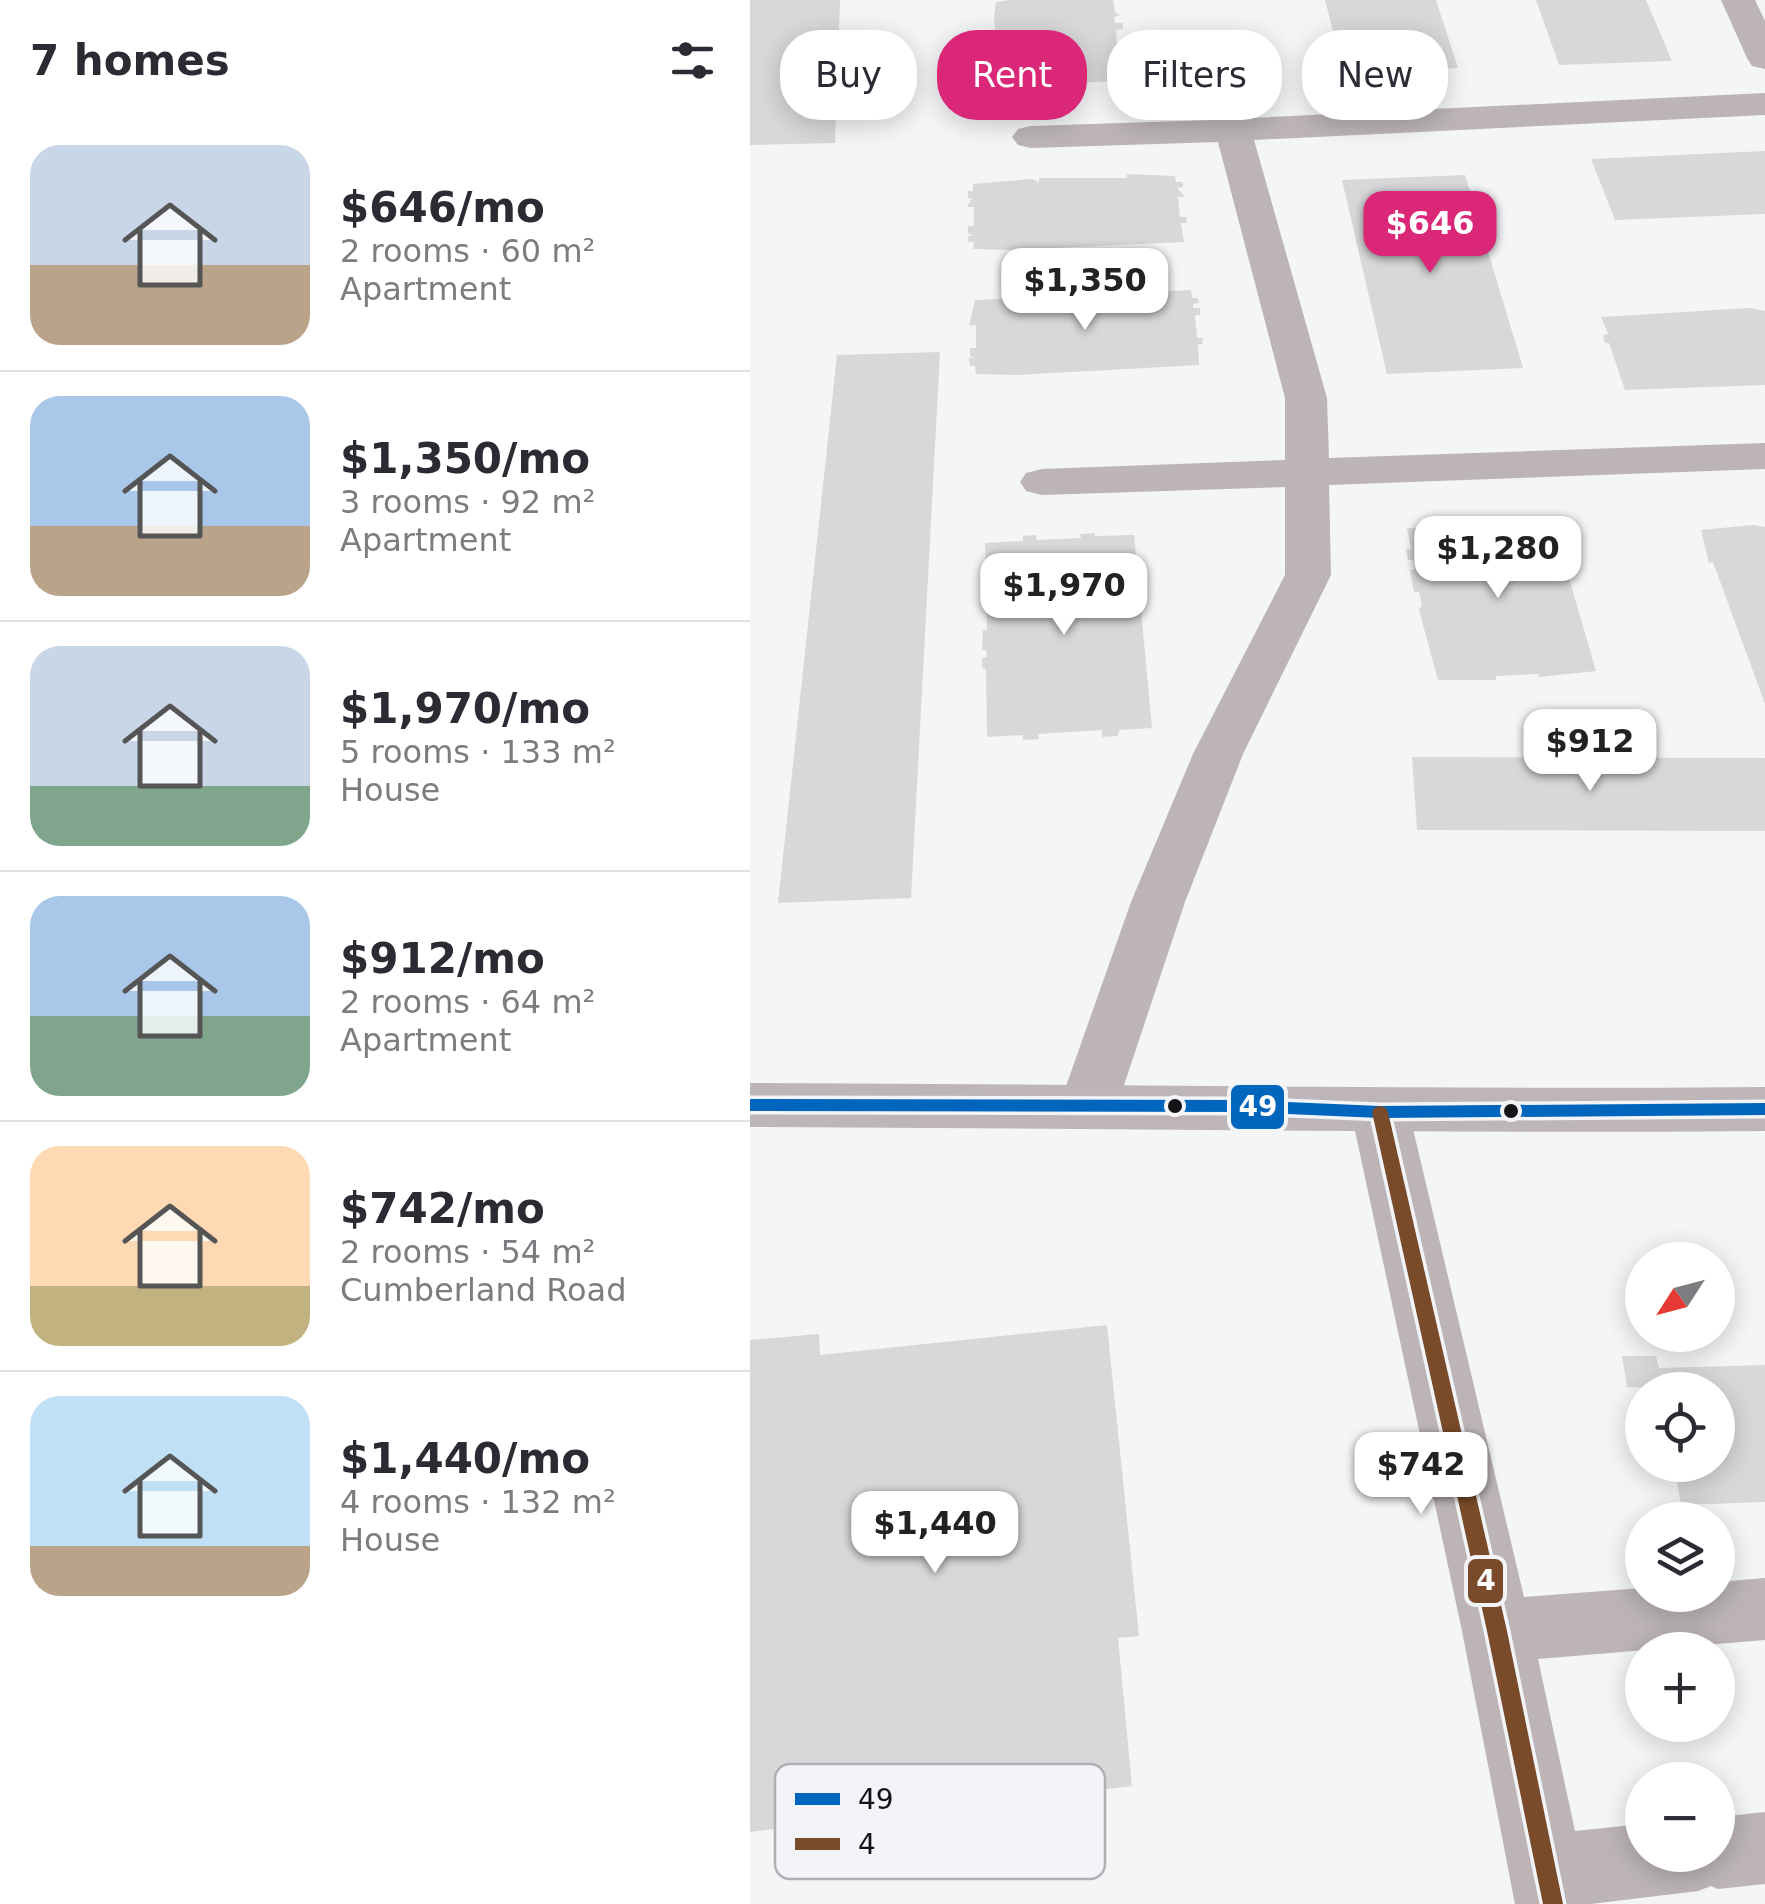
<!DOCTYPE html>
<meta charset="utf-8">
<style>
:root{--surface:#fff;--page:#f7f7f7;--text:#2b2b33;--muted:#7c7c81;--line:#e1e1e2;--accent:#db2777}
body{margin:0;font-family:"DejaVu Sans",sans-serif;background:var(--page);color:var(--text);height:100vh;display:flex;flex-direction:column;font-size:38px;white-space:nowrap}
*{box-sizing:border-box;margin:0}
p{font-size:32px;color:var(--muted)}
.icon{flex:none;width:55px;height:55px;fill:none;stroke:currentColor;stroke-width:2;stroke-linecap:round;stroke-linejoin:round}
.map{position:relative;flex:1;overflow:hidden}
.panel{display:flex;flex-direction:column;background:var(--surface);width:750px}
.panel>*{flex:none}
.banner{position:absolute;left:30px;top:30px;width:835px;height:90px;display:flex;gap:20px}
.needle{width:65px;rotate:234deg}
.buttons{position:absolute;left:875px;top:1242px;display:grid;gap:20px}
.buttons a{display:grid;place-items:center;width:110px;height:110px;border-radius:50%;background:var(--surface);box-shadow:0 5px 25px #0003;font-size:50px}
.price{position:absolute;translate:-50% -85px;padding:0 22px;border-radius:20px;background:#fff;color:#222;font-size:32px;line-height:65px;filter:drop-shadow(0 2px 5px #0008)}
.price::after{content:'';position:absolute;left:50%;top:60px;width:30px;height:22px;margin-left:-15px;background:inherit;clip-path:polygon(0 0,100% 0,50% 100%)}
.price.selected{background:var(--accent);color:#fff}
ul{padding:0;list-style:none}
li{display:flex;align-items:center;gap:30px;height:250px;padding:0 30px}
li+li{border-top:2px solid var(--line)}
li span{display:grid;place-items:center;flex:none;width:280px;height:200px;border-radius:30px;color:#555}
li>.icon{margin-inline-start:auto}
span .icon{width:120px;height:120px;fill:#fffc;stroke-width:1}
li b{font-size:42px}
h2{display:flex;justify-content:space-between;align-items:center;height:120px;padding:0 30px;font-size:42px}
.pill{padding:0 35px;border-radius:40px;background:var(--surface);box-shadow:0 5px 25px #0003;font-size:35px;line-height:90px}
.pill.selected{background:var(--accent);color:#fff}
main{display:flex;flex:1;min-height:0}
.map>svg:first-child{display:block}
</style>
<main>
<section class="panel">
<h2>7 homes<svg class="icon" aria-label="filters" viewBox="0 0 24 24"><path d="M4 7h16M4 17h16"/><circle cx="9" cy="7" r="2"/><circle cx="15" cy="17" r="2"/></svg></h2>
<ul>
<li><span style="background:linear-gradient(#c9d6e8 60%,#b9a48a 0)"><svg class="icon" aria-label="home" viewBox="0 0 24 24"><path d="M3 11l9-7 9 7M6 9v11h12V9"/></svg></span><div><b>$646/mo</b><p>2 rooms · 60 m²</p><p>Apartment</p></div></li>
<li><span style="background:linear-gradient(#a9c7e8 65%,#b9a48a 0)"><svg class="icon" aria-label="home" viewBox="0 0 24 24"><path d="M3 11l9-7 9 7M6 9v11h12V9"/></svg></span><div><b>$1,350/mo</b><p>3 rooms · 92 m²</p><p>Apartment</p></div></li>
<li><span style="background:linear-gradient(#c9d6e8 70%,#7fa58c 0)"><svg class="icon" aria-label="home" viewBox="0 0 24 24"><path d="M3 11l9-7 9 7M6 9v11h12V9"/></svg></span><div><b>$1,970/mo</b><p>5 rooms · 133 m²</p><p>House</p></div></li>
<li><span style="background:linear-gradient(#a9c7e8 60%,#7fa58c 0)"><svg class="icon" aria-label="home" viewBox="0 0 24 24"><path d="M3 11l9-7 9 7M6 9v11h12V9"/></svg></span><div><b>$912/mo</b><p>2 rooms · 64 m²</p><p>Apartment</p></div></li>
<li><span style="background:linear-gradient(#ffd9b3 70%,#c2b280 0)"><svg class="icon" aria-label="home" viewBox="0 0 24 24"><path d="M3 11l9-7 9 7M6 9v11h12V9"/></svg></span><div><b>$742/mo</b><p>2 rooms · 54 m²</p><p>Cumberland Road</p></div></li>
<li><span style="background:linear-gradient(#bfe0f5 75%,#b9a48a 0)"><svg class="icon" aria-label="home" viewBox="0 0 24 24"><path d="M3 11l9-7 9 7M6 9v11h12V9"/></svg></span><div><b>$1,440/mo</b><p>4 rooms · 132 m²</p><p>House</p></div></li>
</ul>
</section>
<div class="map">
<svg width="1015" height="1904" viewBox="0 0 1015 1904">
<rect width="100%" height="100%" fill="#f4f5f7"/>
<path fill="#d8d8da" d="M0 0H90L85 143 0 145Z
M260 0H363L365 12 370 16 364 17 365 23H373V29L366 30 367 44 375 43 376 53H369L370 60H376L377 65H370L372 81 249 86 244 16 246 2Z
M575 0H686L708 68 594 73Z
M786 0H896L922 61 809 65Z
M1015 151V214L865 220 841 159Z
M377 174 425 176 426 182H433V187L427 188 435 197H428L430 217H436L437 223H431L434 242 262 250 223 249 224 242H218V236H223L218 233V226H224V207H217L222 198H218V191H223V184L282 179 289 182V178H377Z
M715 175 773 368 637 374 592 180Z
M400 288 401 292 441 290 442 298H448L449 303 443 304V308H450V315H445L447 338H453L452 344H448L449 365 267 375 226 374 225 366H220L219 358H225L220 356V348H226V325L219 326 225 300 276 298V295L288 294V297H295V293H389V289Z
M999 308 1015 311V385L875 390 859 343H855L853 335 858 334 851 317Z
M190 352 161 898 28 903 87 355Z
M803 521 815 551H811L814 561H818L823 578H819L846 671 789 677 788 674 746 676V680H688L669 610 672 605 669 592H664L660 570 665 569 663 560H658L656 549H661L657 528 694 527 693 523 707 522 708 526Z
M1003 525 1015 527V704L963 562 959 563 951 530Z
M345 533V536L384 535 402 728 369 730 368 736 352 737V730L288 734 289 739 273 740V735L237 737 236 669 232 668V658L237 657 236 650H232L233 630H237L235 543 273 541V536L286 535 287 540 331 538 330 534Z
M662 757 1015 758V831L667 830Z
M357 1325 389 1636 368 1638 382 1786 0 1832V1340L69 1334 70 1355Z
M872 1356H906L909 1368 1015 1365V1502L931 1505 924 1465H968V1390L877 1387Z"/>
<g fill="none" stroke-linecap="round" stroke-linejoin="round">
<path fill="#bcb4b5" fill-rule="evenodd" d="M971 0H1005L1015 21V69L1002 66 997 58Z
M474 38 486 42 492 49 500 118 1015 93V115L504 140 577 398 579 458 1015 443V469L579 485 581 575 493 754 435 902 367 1106 359 1121 338 1128 317 1121 309 1106 381 902 443 754 535 575V487L292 495 276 491 270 482 276 473 292 469 535 460V398L468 142 281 148 268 145 262 137 268 129 281 126 463 120 456 49 462 42Z
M630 1090 651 1096 659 1112 774 1597 892 1588V1595H968V1582L1015 1578V1640L788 1659 825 1831 892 1824V1855H968V1817L1015 1812V1884L968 1889 961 1886 948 1891 841 1904H765L712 1631 601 1112 609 1096Z"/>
<path fill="#bdb5b7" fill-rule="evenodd" d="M0 1083C338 1084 677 1090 1015 1087V1131C677 1134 338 1128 0 1127Z"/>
<defs>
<path id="bus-1" d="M0 1099 494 1100 630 1106 1015 1103V1115L630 1118 494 1112 0 1111Z"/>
<path id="bus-2" d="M630 1106 636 1108 638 1112 757 1631 813 1904H793L737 1631 622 1112 624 1108Z"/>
</defs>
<use href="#bus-1" stroke="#f3f4f8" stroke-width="7"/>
<use href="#bus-2" stroke="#f3f4f8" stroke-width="7"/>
<use href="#bus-1" fill="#0065bd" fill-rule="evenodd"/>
<use href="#bus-2" fill="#7a4b2a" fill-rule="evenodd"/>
</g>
<g fill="#131315" stroke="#f3f4f8" stroke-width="4">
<circle cx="425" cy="1106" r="9"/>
<circle cx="761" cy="1111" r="9"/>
</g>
<rect x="25" y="1764" width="330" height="115" rx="15" fill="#f3f4f8" stroke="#b0b0b4" stroke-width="2.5"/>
<rect x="45" y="1793" width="45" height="12" fill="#0065bd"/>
<rect x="45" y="1838" width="45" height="12" fill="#7a4b2a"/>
<g font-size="28" fill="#131315">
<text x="108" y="1809">49</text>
<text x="108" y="1854">4</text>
</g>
<g stroke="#f3f4f8" stroke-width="4">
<rect x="479" y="1083" width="57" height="48" rx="10" fill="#0065bd"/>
<rect x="716" y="1557" width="39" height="48" rx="10" fill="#7a4b2a"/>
</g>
<g font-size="28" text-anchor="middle" font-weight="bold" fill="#fff">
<text x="508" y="1116">49</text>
<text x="736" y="1590">4</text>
</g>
</svg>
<div class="buttons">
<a><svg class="needle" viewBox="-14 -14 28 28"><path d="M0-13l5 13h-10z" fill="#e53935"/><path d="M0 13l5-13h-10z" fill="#7c7c81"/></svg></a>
<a><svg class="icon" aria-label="locate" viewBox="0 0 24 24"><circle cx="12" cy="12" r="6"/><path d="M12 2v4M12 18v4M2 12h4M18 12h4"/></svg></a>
<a><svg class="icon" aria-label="layers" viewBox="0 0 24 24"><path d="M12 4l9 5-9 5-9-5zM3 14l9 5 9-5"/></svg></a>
<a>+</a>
<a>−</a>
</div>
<b class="price selected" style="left:680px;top:276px">$646</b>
<b class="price" style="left:335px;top:333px">$1,350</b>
<b class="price" style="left:748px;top:601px">$1,280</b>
<b class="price" style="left:314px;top:638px">$1,970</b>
<b class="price" style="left:840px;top:794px">$912</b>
<b class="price" style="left:671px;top:1517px">$742</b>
<b class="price" style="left:185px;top:1576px">$1,440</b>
<div class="banner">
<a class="pill">Buy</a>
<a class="pill selected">Rent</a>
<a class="pill">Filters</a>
<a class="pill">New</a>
</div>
</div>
</main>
